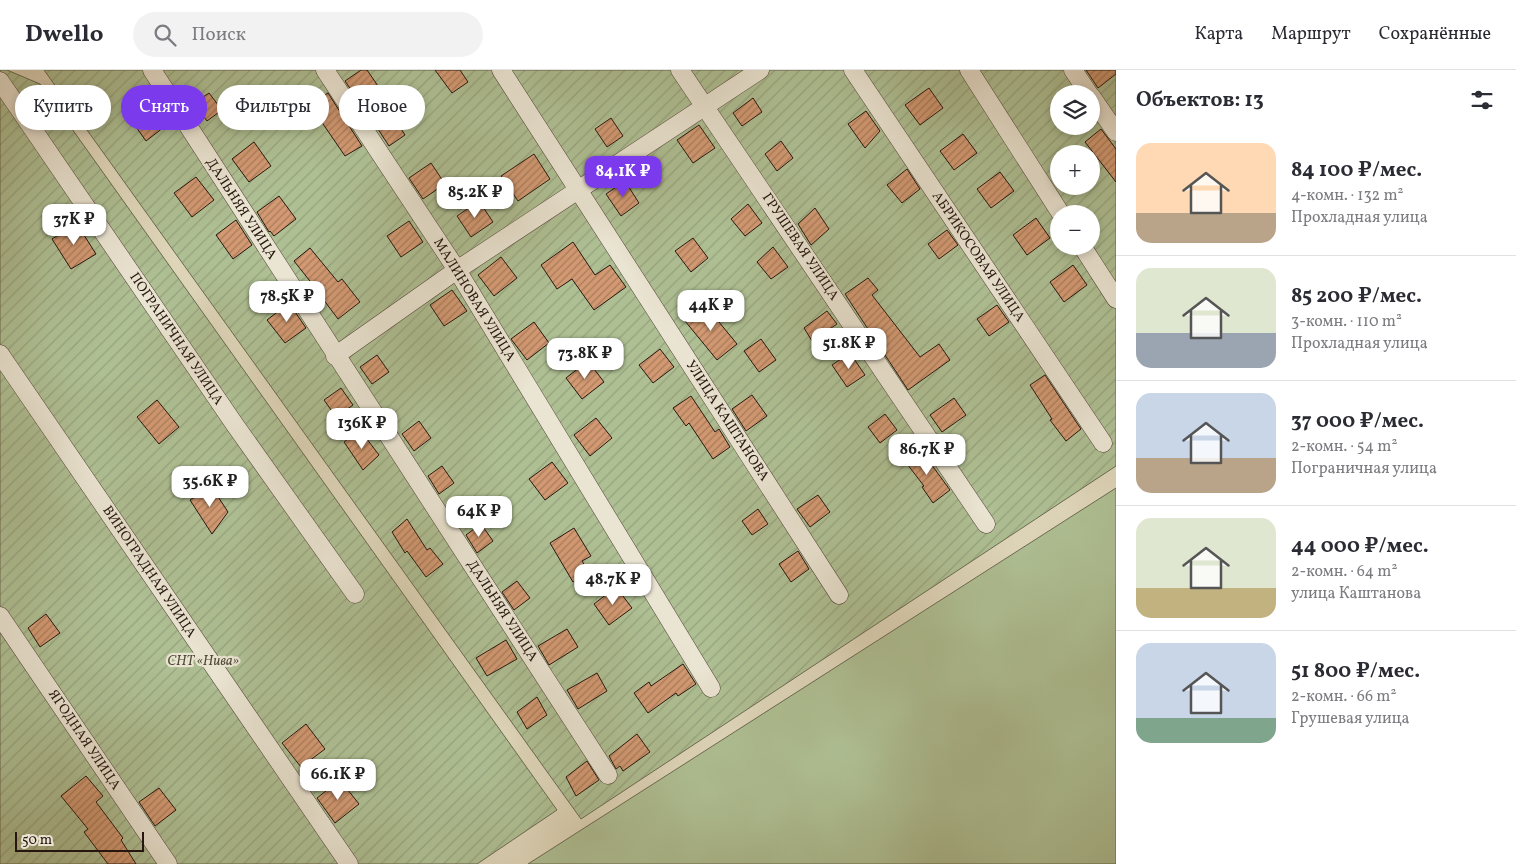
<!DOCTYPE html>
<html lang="ru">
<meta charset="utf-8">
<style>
:root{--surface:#fff;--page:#f2f2f3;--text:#2b2b33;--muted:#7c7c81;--line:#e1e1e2;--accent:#7c3aed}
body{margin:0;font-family:Vollkorn,serif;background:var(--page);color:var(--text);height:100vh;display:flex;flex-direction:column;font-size:19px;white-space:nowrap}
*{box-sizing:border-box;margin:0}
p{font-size:16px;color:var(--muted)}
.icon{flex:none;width:28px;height:28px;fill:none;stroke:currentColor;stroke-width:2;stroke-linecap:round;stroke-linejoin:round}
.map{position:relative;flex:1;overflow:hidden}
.details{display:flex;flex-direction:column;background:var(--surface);width:400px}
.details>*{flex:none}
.banner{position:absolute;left:15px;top:15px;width:475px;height:45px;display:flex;gap:10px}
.controls{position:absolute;left:1050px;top:15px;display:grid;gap:10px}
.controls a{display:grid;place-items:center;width:50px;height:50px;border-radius:50%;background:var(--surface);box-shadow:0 2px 8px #0003;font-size:25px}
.scale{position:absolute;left:15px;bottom:12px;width:129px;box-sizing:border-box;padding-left:5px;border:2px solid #26160f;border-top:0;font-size:14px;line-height:18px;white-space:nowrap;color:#26160f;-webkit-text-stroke:4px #eae4d2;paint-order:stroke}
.price{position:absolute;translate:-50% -42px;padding:0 11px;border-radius:10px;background:#fff;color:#222;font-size:16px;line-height:32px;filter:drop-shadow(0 1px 2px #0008)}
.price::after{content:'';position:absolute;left:50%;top:30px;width:15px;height:11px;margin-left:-8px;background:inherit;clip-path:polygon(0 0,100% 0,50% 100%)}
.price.current{background:var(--accent);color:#fff}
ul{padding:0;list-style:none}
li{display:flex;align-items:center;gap:15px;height:125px;padding:0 20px}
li+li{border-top:1px solid var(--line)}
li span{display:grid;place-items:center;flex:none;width:140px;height:100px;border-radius:15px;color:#555}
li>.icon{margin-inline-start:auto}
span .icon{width:60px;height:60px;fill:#fffc;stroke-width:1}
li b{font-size:21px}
h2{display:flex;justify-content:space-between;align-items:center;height:60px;padding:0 20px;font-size:21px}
.pill{padding:0 18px;border-radius:22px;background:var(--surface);box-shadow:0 2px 8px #0003;font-size:18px;line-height:45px}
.pill.current{background:var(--accent);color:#fff}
header{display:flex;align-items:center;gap:30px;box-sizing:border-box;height:70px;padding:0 25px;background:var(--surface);border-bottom:1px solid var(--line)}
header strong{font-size:24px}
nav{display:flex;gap:28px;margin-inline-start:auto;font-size:18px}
.search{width:350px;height:45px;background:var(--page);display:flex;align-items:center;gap:12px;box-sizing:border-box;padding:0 18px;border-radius:28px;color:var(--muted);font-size:19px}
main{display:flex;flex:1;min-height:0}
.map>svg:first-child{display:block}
</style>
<header>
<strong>Dwello</strong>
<div class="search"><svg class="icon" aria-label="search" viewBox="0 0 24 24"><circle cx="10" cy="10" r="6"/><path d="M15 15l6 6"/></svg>Поиск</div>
<nav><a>Карта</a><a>Маршрут</a><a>Сохранённые</a></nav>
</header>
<main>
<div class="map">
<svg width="1116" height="794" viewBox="0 0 1116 794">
<defs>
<pattern id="garden-furrows" width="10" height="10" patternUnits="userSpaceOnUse" patternTransform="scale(1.25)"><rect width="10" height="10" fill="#aebf93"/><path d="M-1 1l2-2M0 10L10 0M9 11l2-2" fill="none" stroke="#96a37e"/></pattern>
<pattern id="building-hatch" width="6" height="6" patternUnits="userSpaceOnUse" patternTransform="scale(1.25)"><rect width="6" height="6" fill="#d29972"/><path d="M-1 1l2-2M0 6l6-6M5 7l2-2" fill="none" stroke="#aa7c5c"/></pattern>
</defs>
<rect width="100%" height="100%" fill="#dfd6ba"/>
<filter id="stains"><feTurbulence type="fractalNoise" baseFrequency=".004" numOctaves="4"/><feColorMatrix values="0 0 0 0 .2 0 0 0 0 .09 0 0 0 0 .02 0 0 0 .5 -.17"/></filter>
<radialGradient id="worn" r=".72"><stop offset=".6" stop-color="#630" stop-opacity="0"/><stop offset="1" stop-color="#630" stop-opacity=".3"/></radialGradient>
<path fill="#aebf93" stroke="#6a6a51" d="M1116 418V794H528Z"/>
<path fill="url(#garden-furrows)" stroke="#6a6a51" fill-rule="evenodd" d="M0 0H7L40 14 557 740 477 794H0Z
M44 0H1116V396L581 749ZM1059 24H1091V56H1059ZM1059 84H1091V116H1059ZM1059 144H1091V176H1059Z"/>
<path fill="url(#building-hatch)" stroke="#26160f" d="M361 0H367L378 16 358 30 345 11Z
M435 0H460L468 12 452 23Z
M1086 0H1116V4L1098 18Z
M929 18 943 38 920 55 905 35Z
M209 23 222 40 207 51 194 33Z
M328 23 362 76 345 86 310 35Z
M753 28 762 42 742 56 733 43Z
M151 31 168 54 146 71 129 47Z
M866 41 880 61 865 78 848 54Z
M394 48 405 65 389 76 378 59Z
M611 48 623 66 607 77 595 59Z
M699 55 715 78 693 93 677 70Z
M1101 59 1116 79V112L1085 72Z
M963 64 977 83 954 100 940 81Z
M781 71 793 88 777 101 765 84Z
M254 72 271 96 249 112 232 89Z
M534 84 550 109 518 131 501 106Z
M431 93 445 114 423 129 409 108Z
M907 99 920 119 902 133 887 115Z
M1000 102 1014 121 991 138 977 119Z
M196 107 214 130 192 147 174 123Z
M625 111 639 133 621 146 606 124Z
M279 126 296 149 274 166 270 161 269 162 257 142Z
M479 131 493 152 471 167 457 146Z
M748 134 762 153 745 166 731 149Z
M815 138 829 159 811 175 798 154Z
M1036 148 1050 168 1027 185 1013 165Z
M236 150 252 175 233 189 216 165Z
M409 151 423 172 401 187 387 166Z
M77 154 96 184 71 199 52 169Z
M947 160 958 175 939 189 928 174Z
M693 168 708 188 691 202 675 181Z
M573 172 595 205 610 195 626 217 594 240 572 209 557 219 541 195Z
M773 177 788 197 771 209 757 192Z
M310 178 338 212 342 209 360 232 338 249 320 225H321L294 191Z
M501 187 517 208 494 226 478 205Z
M1073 195 1087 215 1064 232 1050 212Z
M868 208 878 220 872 225 920 287 939 274 950 290 908 320 845 224Z
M452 220 467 241 444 256 430 235Z
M289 233 306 258 285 273 267 250Z
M705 235 737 274 717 290 685 251Z
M997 235 1009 252 989 266 977 249Z
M827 241 837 254 812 271 804 258Z
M534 252 549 273 527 290 511 269Z
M761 269 776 290 759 302 744 281Z
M660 279 674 297 653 313 639 295Z
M850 283 865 305 847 317 832 295Z
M377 285 389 302 372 314 360 297Z
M588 291 604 312 582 329 566 308Z
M1045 305 1081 359 1066 371 1050 350 1052 349 1030 315Z
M341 318 353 335 336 347 324 330Z
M752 325 767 346 746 361 732 339Z
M691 326 715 362 719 359 730 377 713 389 689 353 686 356 673 338Z
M954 328 966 345 942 362 930 345Z
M157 330 179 357 159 374 137 347Z
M885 344 897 360 880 373 868 357Z
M596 348 612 368 590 386 574 365Z
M419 351 431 368 414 381 402 364Z
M360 360 379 385 363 400 344 372Z
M917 380 920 385 923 383 950 420 933 433 922 417 924 416 904 390Z
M552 392 568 413 545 430 529 409Z
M442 396 454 413 439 424 428 406Z
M211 416 228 442 212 464 190 430Z
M818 425 830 442 810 457 797 439Z
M758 439 768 454 752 465 742 451Z
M407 449 427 480 430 478 443 494 426 507 407 481 405 483 392 462Z
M481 454 493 471 477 483 466 465Z
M574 458 591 486 582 491 589 502 573 512 550 473Z
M798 481 809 499 791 512 779 494Z
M517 511 530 528 514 540 502 522Z
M616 517 632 538 609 555 594 534Z
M46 544 60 563 40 577 28 558Z
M567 559 578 577 549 595 538 576Z
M506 570 517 589 487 606 476 588Z
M683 594 696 614 678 626 676 623 648 643 634 623 649 612 651 616Z
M597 603 607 621 578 639 567 620Z
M537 627 547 645 527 659 517 642Z
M306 654 325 679 301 697 282 673Z
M637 664 650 682 623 701 620 696 616 699 609 686Z
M587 691 599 710 576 726 566 707Z
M86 706 103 726 96 732 123 768 121 770 136 794H108L84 762 88 759 61 726Z
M340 710 359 734 335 753 317 728Z
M159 718 176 740 155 756 139 732Z"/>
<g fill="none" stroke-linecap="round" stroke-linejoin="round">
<defs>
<path id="minor" d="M152 0 608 705
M325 0 457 200 711 618
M501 0 839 525
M680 0 986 454
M853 0 1103 373
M969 0 1061 144
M1073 0 1089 24
M0 11 235 355 355 524
M1091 26 1116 62
M1082 176 1116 229
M0 284 349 794
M335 286 457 200 760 0
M0 546 168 794"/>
</defs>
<use href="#minor" stroke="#54463a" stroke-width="19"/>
<use href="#minor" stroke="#eae4d2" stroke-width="18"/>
</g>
<g text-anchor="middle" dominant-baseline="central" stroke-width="4.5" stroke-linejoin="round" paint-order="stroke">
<g font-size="14" fill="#26160f" stroke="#eae4d2">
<text transform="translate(241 139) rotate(57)">ДАЛЬНЯЯ УЛИЦА</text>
<text transform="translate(800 177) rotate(56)">ГРУШЕВАЯ УЛИЦА</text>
<text transform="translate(978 187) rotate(56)">АБРИКОСОВАЯ УЛИЦА</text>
<text transform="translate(474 230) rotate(58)">МАЛИНОВАЯ УЛИЦА</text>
<text transform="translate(176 269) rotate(56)">ПОГРАНИЧНАЯ УЛИЦА</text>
<text transform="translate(727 351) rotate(57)">УЛИЦА КАШТАНОВА</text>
<text transform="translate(149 502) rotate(56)">ВИНОГРАДНАЯ УЛИЦА</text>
<text transform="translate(502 541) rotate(57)">ДАЛЬНЯЯ УЛИЦА</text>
<text transform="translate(84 670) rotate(56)">ЯГОДНАЯ УЛИЦА</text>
</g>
<g font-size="14" font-style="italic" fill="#4f4937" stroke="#eae4d2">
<text x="203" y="591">СНТ «Нива»</text>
</g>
</g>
<rect width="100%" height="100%" filter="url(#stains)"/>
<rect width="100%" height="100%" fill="url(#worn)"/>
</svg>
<div class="controls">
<a><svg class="icon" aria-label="layers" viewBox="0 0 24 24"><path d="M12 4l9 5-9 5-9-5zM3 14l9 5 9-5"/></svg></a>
<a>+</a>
<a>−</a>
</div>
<div class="scale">50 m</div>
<b class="price current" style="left:623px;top:128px">84.1K ₽</b>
<b class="price" style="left:475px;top:149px">85.2K ₽</b>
<b class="price" style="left:74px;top:176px">37K ₽</b>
<b class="price" style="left:287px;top:253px">78.5K ₽</b>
<b class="price" style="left:711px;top:262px">44K ₽</b>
<b class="price" style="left:849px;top:300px">51.8K ₽</b>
<b class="price" style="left:585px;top:310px">73.8K ₽</b>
<b class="price" style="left:362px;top:380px">136K ₽</b>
<b class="price" style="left:927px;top:406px">86.7K ₽</b>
<b class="price" style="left:210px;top:438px">35.6K ₽</b>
<b class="price" style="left:479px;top:468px">64K ₽</b>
<b class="price" style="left:613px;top:536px">48.7K ₽</b>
<b class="price" style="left:338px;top:731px">66.1K ₽</b>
<div class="banner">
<a class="pill">Купить</a>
<a class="pill current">Снять</a>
<a class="pill">Фильтры</a>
<a class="pill">Новое</a>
</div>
</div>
<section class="details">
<h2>Объектов: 13<svg class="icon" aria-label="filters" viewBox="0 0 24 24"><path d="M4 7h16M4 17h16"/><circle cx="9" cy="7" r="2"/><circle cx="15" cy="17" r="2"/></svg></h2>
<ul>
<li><span style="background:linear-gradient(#ffd9b3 70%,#b9a48a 0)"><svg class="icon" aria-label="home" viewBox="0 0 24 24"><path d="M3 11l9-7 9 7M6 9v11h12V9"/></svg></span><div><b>84 100 ₽/мес.</b><p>4-комн. · 132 m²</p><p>Прохладная улица</p></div></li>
<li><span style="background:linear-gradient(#dfe7d0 65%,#9aa5b1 0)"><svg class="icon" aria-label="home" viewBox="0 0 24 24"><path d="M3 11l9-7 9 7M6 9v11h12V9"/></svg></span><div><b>85 200 ₽/мес.</b><p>3-комн. · 110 m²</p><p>Прохладная улица</p></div></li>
<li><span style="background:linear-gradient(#c9d6e8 65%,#b9a48a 0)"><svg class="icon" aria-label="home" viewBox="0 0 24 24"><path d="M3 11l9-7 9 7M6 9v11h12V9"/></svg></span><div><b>37 000 ₽/мес.</b><p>2-комн. · 54 m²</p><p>Пограничная улица</p></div></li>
<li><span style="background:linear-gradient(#dfe7d0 70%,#c2b280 0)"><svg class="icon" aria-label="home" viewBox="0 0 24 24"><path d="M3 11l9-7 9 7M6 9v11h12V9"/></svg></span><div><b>44 000 ₽/мес.</b><p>2-комн. · 64 m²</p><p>улица Каштанова</p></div></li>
<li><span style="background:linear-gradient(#c9d6e8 75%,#7fa58c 0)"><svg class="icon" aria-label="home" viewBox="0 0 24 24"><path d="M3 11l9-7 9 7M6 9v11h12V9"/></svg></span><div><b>51 800 ₽/мес.</b><p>2-комн. · 66 m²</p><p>Грушевая улица</p></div></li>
</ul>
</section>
</main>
